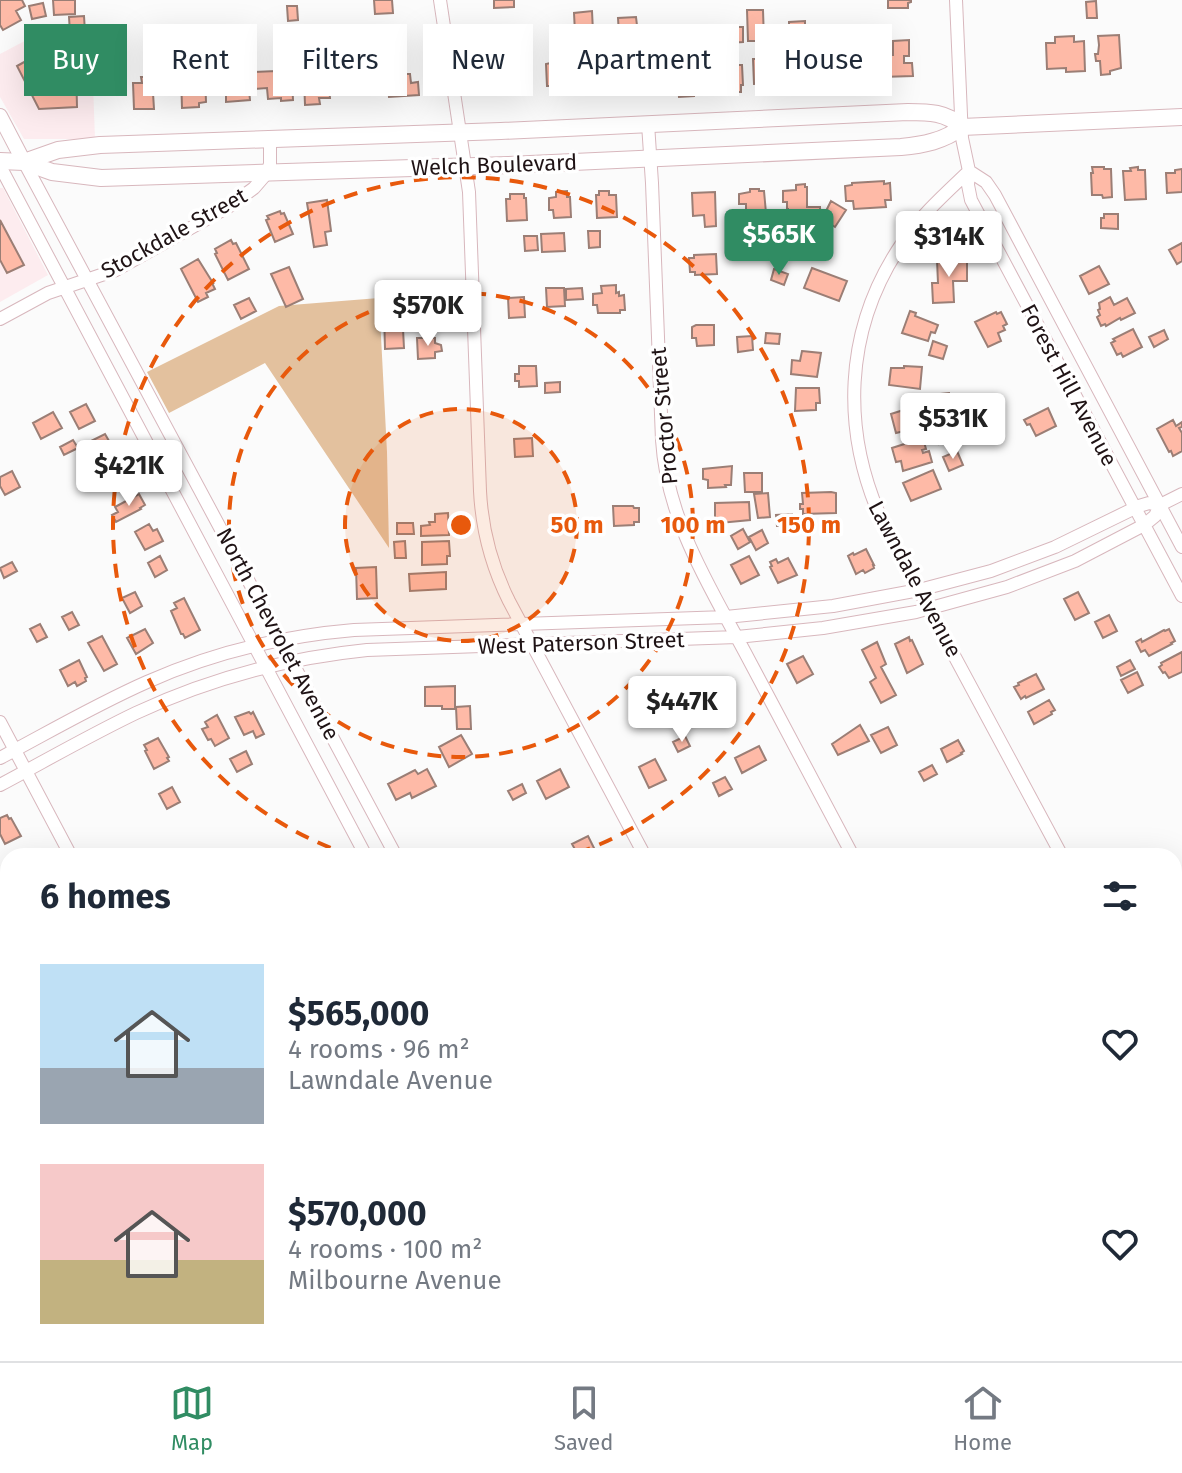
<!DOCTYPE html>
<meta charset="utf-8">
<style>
:root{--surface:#fff;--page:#f2f2f3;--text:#1f2937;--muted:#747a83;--line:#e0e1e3;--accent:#308c63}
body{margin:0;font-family:"Fira Sans",sans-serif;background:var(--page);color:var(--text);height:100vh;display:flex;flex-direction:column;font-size:30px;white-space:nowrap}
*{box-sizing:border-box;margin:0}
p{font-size:26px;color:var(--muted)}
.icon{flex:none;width:44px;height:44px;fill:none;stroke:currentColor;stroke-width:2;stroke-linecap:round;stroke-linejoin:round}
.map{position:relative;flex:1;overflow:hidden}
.drawer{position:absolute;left:0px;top:848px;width:1182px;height:514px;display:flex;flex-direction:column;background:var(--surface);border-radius:24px 24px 0 0;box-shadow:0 8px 32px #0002}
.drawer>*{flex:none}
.hud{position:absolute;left:24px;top:24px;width:1134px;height:72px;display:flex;gap:16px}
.price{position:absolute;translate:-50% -68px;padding:0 18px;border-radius:8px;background:#fff;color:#222;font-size:26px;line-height:52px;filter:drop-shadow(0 2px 4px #0008)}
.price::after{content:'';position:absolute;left:50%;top:48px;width:24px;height:18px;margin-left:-12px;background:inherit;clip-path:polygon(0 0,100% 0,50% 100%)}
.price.active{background:var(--accent);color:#fff}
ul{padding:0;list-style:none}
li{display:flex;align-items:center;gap:24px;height:200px;padding:0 40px}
li span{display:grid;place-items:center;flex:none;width:224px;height:160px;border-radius:0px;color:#555}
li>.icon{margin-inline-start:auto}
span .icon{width:96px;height:96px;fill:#fffc;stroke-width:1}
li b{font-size:34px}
h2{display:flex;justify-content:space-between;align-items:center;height:96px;padding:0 40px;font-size:34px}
.pill{padding:0 28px;border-radius:0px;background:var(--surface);box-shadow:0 8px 32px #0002;font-size:28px;line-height:72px}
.pill.active{background:var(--accent);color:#fff}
.menu{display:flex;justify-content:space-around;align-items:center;height:112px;border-top:2px solid var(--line);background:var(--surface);font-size:22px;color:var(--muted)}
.menu a{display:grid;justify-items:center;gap:4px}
.menu .active{color:var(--accent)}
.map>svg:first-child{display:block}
</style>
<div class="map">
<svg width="1182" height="1361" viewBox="0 0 1182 1361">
<rect width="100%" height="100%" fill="#fbfbfb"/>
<path fill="#fdecef" d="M91 29 95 139H24L0 97V54L36 35Z
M0 188H3L48 275 0 302Z"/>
<path fill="#e3c19e" d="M379 298 387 452 389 548 265 363 169 413 147 372 279 306Z"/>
<path fill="#febaa7" stroke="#9b7e75" stroke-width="2" d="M0 0H22L25 6 16 11 21 20 3 30 0 25Z
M53 0H75V14L54 15Z
M374 0H392L393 13 375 14Z
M494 0H514V7L494 8Z
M888 0H911V2L908 3V8H888Z
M1096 1 1097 18H1087L1086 2Z
M43 3 46 16 32 19 29 6Z
M287 6H297L298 20 288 21Z
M747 10H763L764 41H748Z
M592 11 593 32 575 33 574 13Z
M84 16 85 32 70 33 69 17Z
M636 17 638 34 619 35 618 18Z
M805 21V38L789 39V22Z
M573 25 574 41 559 42 558 26Z
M726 27H743V42L727 43Z
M234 28H248L249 39H234Z
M515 28V59H521V68H523L524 90H496V78H501V59H511V47H499V29Z
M395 29 396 47 378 48 376 30Z
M167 32H182V48H168Z
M677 33 678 48 668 49 667 34Z
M846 34 848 51 833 52 831 36Z
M1119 35 1121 68 1110 71V74L1101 75 1100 61H1096L1095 54H1098L1099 45 1098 36Z
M1074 36V42L1084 41 1085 71 1066 72V68L1047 69 1046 43H1055V37Z
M909 40V56H904V63H912L913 76 881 77V55H893V41Z
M55 45 61 58 50 64 57 77H64V65H76L77 107 39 109 17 66Z
M809 50H820L822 89H804L802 56H803V52Z
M165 51 166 67 156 68 155 52Z
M697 51 700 90H694V96L679 97 676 56 686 55V52Z
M595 53V57L608 56 610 83 585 84 583 54Z
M786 54 787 80H779L780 83 754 84 753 59H777V55Z
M565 57V62L572 64V88H567V86H547L546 64 555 62V58Z
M722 58H730V65H742L743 85H741V92H724V85H721Z
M856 61 857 64 869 65 870 76H864V80L841 81 840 65H848V62Z
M222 63 223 74 231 73 232 80 248 79 250 100 226 102V90L214 91 213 64Z
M654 65V74H659L660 88 646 89 647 94 632 95 630 67Z
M397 69V74H410L411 83 418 82 419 95 389 97 387 70Z
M276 71 277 78 292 77 293 100 281 101V98L268 99 267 88 253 89 252 72Z
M205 73 206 102 199 103V107L182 108 181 74Z
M141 77H152L154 109H134L133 83H142Z
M328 77 330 98H319L320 104 305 105 304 79Z
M1092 167H1104V169H1111L1112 197 1103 198 1102 195H1092L1091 173H1093Z
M1138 167V170H1145L1146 199 1125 200 1123 171H1131L1130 168Z
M1182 169V192L1167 193 1166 173H1175V170Z
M884 181V184L890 183 891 200H885L886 207 854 209 853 201H846L845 186 852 185V183Z
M805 184V187H807V207H820L821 229H815L814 223H808L809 228 789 229 788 209H787V202H783V191L796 190V185Z
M750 189H759V191H764L766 213H757V218L746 219V204H739V194L750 192Z
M567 191V197H570L571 217 554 218 553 210H549V198L556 197V192Z
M599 191H609V195H616L617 217 597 218 596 195H599Z
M715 192 716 226 705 227 704 215 693 216 692 193Z
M510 194H524V198H526L527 220 507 221 506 199H510Z
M327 200 331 231 325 232 327 245 314 247 307 203Z
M831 201 846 210 835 227 822 219Z
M280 211 281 214 284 213 293 234 275 242 266 220 269 219 267 216Z
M1104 214H1118V229L1101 228V218H1104Z
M0 220 24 265 7 273 0 260Z
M742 226 743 243 728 244V227Z
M588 231H600V247L589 248Z
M564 233 565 251 542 252 541 234Z
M524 236H537L538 250 525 251Z
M231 240 233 244 236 243 249 269 228 280 215 254 217 253 215 249Z
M1182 243V261L1177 264 1169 250Z
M716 254 717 274 695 275V272H690L689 258H694V255Z
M198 259 213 283H212L215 289 206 293 208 297 198 302 181 269Z
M967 259V281H953L954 302 933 303 932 283H938L937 260Z
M1099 266 1109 284 1089 294 1080 276Z
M289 267 303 299 286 307 271 274Z
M812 268 847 281 839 301 804 288Z
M774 269 788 274 784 285 771 280Z
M616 285V293L619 292V296L624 295 625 310H620V313H598L597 305H593V294L602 293 601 286Z
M546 288H564L565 306 547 307Z
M582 288 583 299 566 300V289Z
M524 297 525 317 509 318 508 298Z
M1110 297 1114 305 1127 298 1135 313 1121 320 1120 318 1106 326 1105 324 1101 326 1097 317 1100 315 1098 310 1100 309 1099 303Z
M249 298 256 311 241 319 234 305Z
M439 299 440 318H422V300Z
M402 310 404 348 385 349 384 311Z
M910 311 916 313 915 316 938 325 935 333 931 332 928 341 902 333Z
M996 312 997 314 1001 312 1007 324 1003 326 1005 330 998 333 1001 341 988 347 975 322Z
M696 325H714V345L697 346 696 338H692V327Z
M1133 329 1142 347 1123 357 1121 353 1117 355 1111 343 1115 341 1113 339Z
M1164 330 1168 339 1154 347 1149 337Z
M766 333 780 334 779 344 765 343Z
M752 336 753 350 738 352 737 337Z
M417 338H435V343L441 345 442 351 435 352V358L418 359Z
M933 341 947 346 943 359 929 355Z
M802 351 821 353 817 377 791 374 792 360 800 361Z
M519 366H536L537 386 519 387V381H515V374H519Z
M904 366 922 367 920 389 889 385 891 368H904Z
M560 382V392L545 393V383Z
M796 388H819L820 403H816V410L795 411Z
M949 393 951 412 932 414 931 395Z
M86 404 95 421 79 429 70 412Z
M919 405 925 426 896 433 891 414Z
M1048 408 1056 426 1036 436 1030 424 1027 425 1024 420Z
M53 412 62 428 41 439 33 423Z
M981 415 988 428 982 432 974 419Z
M1173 420 1176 426 1182 422V427L1179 428 1182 433V451L1173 456 1171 451 1169 452 1157 429Z
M950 426 953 440 939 444 935 430Z
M105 434 109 441 106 442 111 452 94 461 85 444Z
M532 438 533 456 515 457 514 439Z
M923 438 926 449 922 450 923 453 929 451 932 462 903 471 901 461 896 462 892 448Z
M73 440 78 448 64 455 60 447Z
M957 451 963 465 949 471 943 457Z
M732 466 731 485H725L726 487 708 488V480L703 479V469Z
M933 470 941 489 911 501 903 483Z
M12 471 20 487 5 495 0 486V477Z
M744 473H762V492H745Z
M831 492 836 493V513L803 514V509H800V504H803L802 493Z
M768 493 770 517 758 518 754 494Z
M139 494 145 505 140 508 141 509 116 522 112 515 118 512 115 507Z
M749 502 750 520 720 523V520H715V503Z
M613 506H633L634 508H639V522H634V525L614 526Z
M448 513 449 535 421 536V526L430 525 429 522H435V514Z
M792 514V525L777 526 776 515Z
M397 523H413L414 534H397Z
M149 524 153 531 157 529 163 541 145 550 135 532Z
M743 529 750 542 738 549 731 536Z
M762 530 768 543 756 550 749 537Z
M405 541 406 558H395L394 542Z
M449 541 450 556H447V564L422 565V542Z
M866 549 874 565H873L874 568 865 573 863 570 856 574 848 556 853 553 854 555Z
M160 556 167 570 155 577 148 563Z
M749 556 759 575 741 584 731 565Z
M788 558 797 575 778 583 770 567 772 566 770 562 776 559 778 563Z
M12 562 17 571 4 578 0 568Z
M376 567 377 598 357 599 356 568Z
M446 572V589L410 591 409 574Z
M135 592 142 606 130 613 122 598Z
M1078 592 1089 613 1075 620 1064 599Z
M184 598 200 630 185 638 183 634H181L171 611 177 608 174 603Z
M72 612 79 625 69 630 62 617Z
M1109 615 1117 631 1103 638 1095 622Z
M40 624 47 637 37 642 30 629Z
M145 629 153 643 136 654 127 638Z
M1169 629 1175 641 1171 643 1172 644 1149 656 1145 650 1141 652 1136 642 1141 639 1142 642 1164 630 1165 631Z
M102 636 117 664 104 671 88 643Z
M909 637 910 641 912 640 923 664 907 673 895 644Z
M877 642 886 664 881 667 896 695 881 703 870 682 876 678 862 650Z
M1182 652V672L1169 678 1165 672 1163 673 1159 667 1162 665 1161 663Z
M803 656 813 674 797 683 787 664Z
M79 660 87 677 85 678 86 681 77 686 75 682 68 686 60 670Z
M1130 660 1135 669 1121 676 1117 667Z
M1137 672 1143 685 1128 693 1121 680Z
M1036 674 1044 689 1026 698 1025 696 1021 699 1014 687 1019 685 1018 683Z
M455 686V709H442V706H425V687Z
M1049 700 1055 710 1051 712 1052 714 1034 724 1028 712Z
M470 706 471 729H457L456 707Z
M249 712 251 714 253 712 264 734 256 738 253 731 244 735 235 717Z
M217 715 229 738 215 746 211 739 208 740 202 729 208 727 205 722Z
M860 725 869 741 838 755 832 744Z
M888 727 897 745 881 753 871 735Z
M461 735 472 754 449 767 439 747Z
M685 736 690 746 678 752 673 742Z
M158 738 169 757 167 758 169 761 154 769 145 751 147 750 144 745Z
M958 740 964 751 961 753 962 754 947 762 941 749Z
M759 746 766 760 742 773 735 758Z
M246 751 252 764 237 772 230 759Z
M655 759 666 780 649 788 639 767Z
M932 765 937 774 924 781 919 772Z
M427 769 436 786 412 798 410 793 396 800 388 784 415 770 418 774Z
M560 769 569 787 546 799 537 781Z
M725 777 732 789 719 796 713 783Z
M522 784 526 793 513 800 508 791Z
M172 787 180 802 167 809 159 794Z
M7 815 9 819 11 818 21 836 5 844 0 834V818Z
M588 836 596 852 588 856H571L577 853 572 844Z
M1182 909V932L1178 934 1174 927 1180 924 1174 913Z
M1177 1153 1178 1155 1182 1153V1170L1174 1174V1154Z
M1181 1241 1182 1256 1176 1259 1174 1245Z
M278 1354H293L297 1361H273L276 1360 274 1356Z
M739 1354H755L757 1359 752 1361H743Z
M955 1354H980L967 1361H958Z"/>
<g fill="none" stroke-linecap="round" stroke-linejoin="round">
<defs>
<path id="minor" d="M440 0 469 192 480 491C482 531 491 565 509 601L645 856
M956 0 962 138 969 171 968 185 971 200 1182 596
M648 124 652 183 662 440C667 522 712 590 749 660 784 726 819 791 853 856
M24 162 396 856
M0 166 366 856
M969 171C946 193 921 215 903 242 843 329 840 433 885 527L1062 856
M969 171 986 182 995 195 1182 547
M0 319 48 293 116 270 228 207 254 188 267 173 270 164V139
M0 722 71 856
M0 758C49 732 97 704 147 682 212 653 283 636 354 630L726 617 833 606 919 590 991 571 1055 547 1139 506 1149 503 1160 505
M0 785C45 761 90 735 136 713 209 679 287 658 367 650L737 637 823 628 916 612 1007 587 1075 561 1144 525 1155 516 1160 505 1182 494
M1174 975 1182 970
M1174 1006 1182 1002
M1174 1068 1182 1083
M336 1354 340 1361
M631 1354 634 1361
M662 1354 666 1361
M910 1354 913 1361
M1118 1354 1122 1361
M449 1361 463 1354
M509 1361 523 1354"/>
<path id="tertiary" d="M0 116 24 162
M0 1280 8 1295
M39 1354 43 1361"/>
<path id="secondary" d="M0 161 24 162 52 172 101 178 508 165 901 147C923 145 944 141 962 127L1182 117
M24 162 58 150 100 145 501 131 908 112C929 112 946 112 962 127"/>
</defs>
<use href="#minor" stroke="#d8b7bd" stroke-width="14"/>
<use href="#tertiary" stroke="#d8b7bd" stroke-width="16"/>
<use href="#secondary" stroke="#d8b7bd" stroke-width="18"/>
<use href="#minor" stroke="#fff" stroke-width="12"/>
<use href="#tertiary" stroke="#fff" stroke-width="14"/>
<use href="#secondary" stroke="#fff" stroke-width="16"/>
</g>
<circle cx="461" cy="525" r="116" fill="#e8590c" fill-opacity=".12"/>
<g fill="none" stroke="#e8590c" stroke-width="4" stroke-dasharray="14 10">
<circle cx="461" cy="525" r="116"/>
<circle cx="461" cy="525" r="232"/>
<path d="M353 856A348 348 0 1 1 569 856"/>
</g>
<g text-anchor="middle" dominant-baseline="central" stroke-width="7" stroke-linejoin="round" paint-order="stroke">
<g font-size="22" fill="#1f1315" stroke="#fff">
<text transform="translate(494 165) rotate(-2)">Welch Boulevard</text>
<text transform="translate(174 233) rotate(-29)">Stockdale Street</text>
<text transform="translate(1069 385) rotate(62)">Forest Hill Avenue</text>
<text transform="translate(664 416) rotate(-95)">Proctor Street</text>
<text transform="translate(915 579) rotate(62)">Lawndale Avenue</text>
<text transform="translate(278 634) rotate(62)">North Chevrolet Avenue</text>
<text transform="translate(581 643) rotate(-2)">West Paterson Street</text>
</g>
</g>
<circle cx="461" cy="525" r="12" fill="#e8590c" stroke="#fff" stroke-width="4"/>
<g font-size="24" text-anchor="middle" font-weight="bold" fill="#e8590c" stroke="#fff" stroke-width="7" stroke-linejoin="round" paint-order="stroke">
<text x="577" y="533">50 m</text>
<text x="693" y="533">100 m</text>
<text x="809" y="533">150 m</text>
</g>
</svg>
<b class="price active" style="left:779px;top:277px">$565K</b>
<b class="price" style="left:949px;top:279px">$314K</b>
<b class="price" style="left:428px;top:348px">$570K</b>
<b class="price" style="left:953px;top:461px">$531K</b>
<b class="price" style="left:129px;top:508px">$421K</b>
<b class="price" style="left:682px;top:744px">$447K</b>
<div class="hud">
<a class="pill active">Buy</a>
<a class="pill">Rent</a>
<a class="pill">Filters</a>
<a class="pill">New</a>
<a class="pill">Apartment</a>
<a class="pill">House</a>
</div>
<section class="drawer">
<h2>6 homes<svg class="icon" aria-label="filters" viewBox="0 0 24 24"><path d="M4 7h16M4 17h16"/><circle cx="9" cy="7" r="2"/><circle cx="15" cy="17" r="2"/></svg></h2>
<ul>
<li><span style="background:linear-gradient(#bfe0f5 65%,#9aa5b1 0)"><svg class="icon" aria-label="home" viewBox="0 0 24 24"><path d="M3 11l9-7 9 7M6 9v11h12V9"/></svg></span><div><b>$565,000</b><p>4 rooms · 96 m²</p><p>Lawndale Avenue</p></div><svg class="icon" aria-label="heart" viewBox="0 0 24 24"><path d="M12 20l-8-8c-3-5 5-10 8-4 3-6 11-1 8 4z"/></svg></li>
<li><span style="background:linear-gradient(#f6c9c9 60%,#c2b280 0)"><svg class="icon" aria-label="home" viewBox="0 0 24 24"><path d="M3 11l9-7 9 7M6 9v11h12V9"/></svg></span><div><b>$570,000</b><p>4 rooms · 100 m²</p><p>Milbourne Avenue</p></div><svg class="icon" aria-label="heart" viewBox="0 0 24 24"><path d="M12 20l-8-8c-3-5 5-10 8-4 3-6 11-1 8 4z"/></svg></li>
</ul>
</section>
</div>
<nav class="menu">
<a class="active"><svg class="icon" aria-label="map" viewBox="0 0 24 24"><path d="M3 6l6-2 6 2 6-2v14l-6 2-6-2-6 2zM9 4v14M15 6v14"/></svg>Map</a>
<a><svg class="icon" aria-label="saved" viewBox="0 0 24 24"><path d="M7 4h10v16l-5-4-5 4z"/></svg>Saved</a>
<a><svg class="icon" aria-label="home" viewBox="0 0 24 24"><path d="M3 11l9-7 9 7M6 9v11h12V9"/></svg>Home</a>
</nav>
